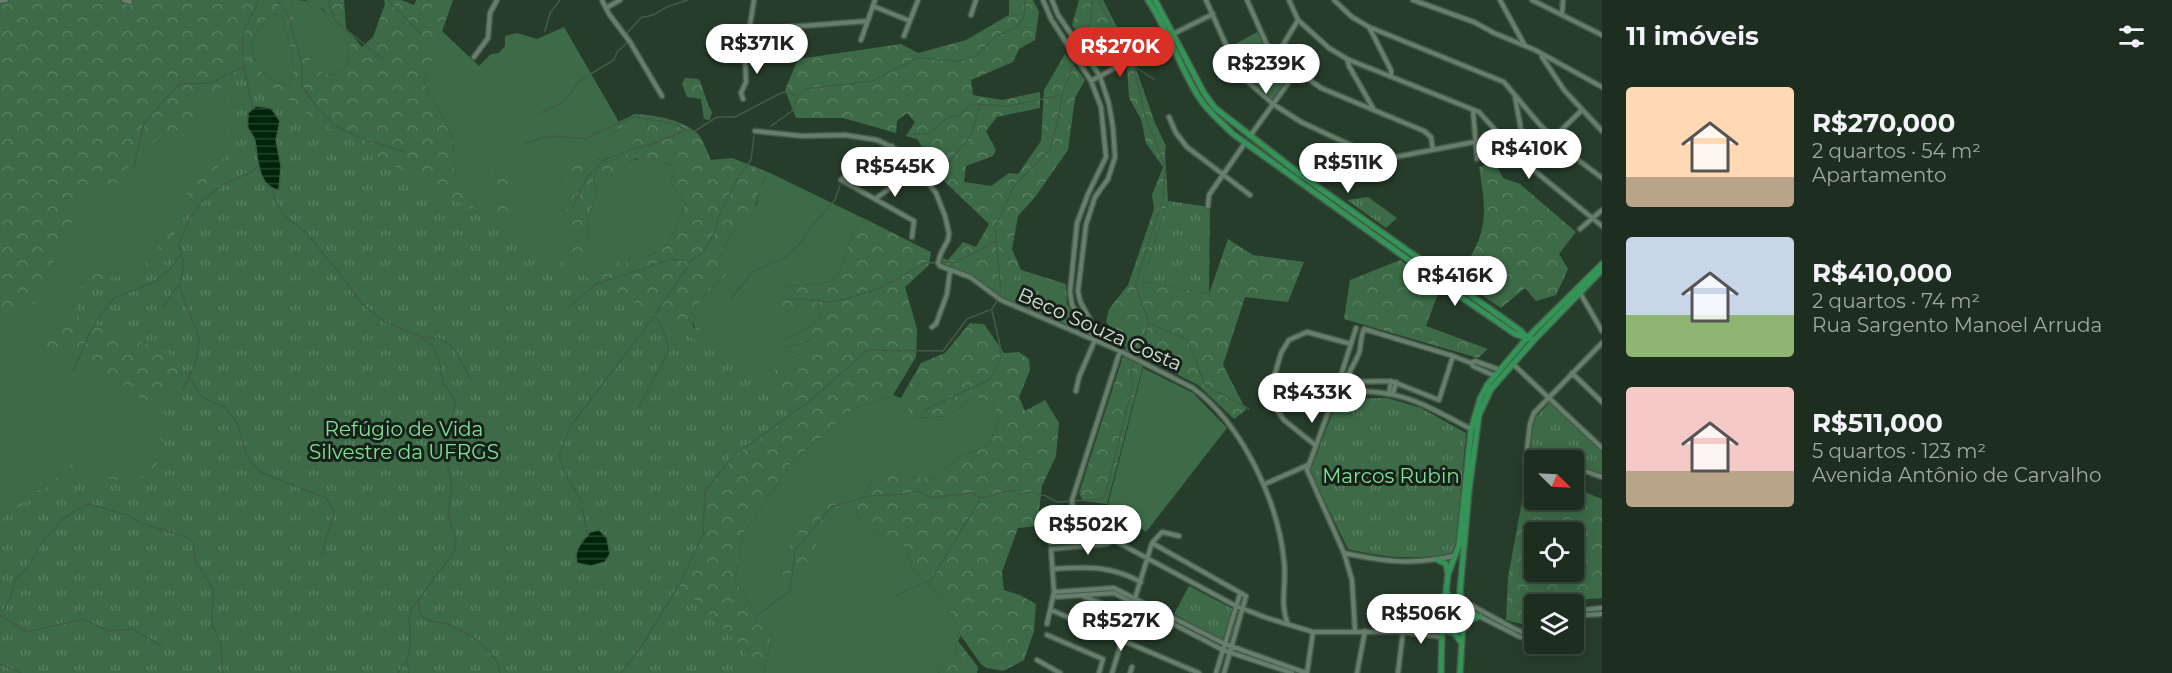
<!DOCTYPE html>
<html lang="pt">
<meta charset="utf-8">
<style>
:root{--surface:#1d2e20;--page:#2a3a2d;--text:#f1f3f6;--muted:#a0a8a5;--line:#3b4a3e;--accent:#d93025}
body{margin:0;font-family:Montserrat,sans-serif;background:var(--page);color:var(--text);height:100vh;display:flex;flex-direction:column;font-size:22px;white-space:nowrap}
*{box-sizing:border-box;margin:0}
p{font-size:20px;color:var(--muted)}
.icon{flex:none;width:33px;height:33px;fill:none;stroke:currentColor;stroke-width:2;stroke-linecap:round;stroke-linejoin:round}
.map{position:relative;flex:1;overflow:hidden}
.drawer{display:flex;flex-direction:column;background:var(--surface);width:570px}
.drawer>*{flex:none}
.needle{width:39px;rotate:114deg}
.fabs{position:absolute;left:1524px;top:450px;display:grid;gap:12px}
.fabs a{display:grid;place-items:center;width:60px;height:60px;border-radius:6px;background:var(--surface);box-shadow:0 3px 15px #0003,0 0 0 2px var(--line);font-size:30px}
.price{position:absolute;translate:-50% -51px;padding:0 14px;border-radius:21px;background:#fff;color:#222;font-size:20px;line-height:39px;filter:drop-shadow(0 2px 3px #0008)}
.price::after{content:'';position:absolute;left:50%;top:36px;width:18px;height:14px;margin-left:-9px;background:inherit;clip-path:polygon(0 0,100% 0,50% 100%)}
.price.active{background:var(--accent);color:#fff}
ul{padding:0;list-style:none}
li{display:flex;align-items:center;gap:18px;height:150px;padding:0 24px}
li span{display:grid;place-items:center;flex:none;width:168px;height:120px;border-radius:6px;color:#555}
li>.icon{margin-inline-start:auto}
span .icon{width:72px;height:72px;fill:#fffc;stroke-width:1}
li b{font-size:26px}
h2{display:flex;justify-content:space-between;align-items:center;height:72px;padding:0 24px;font-size:26px}
main{display:flex;flex:1;min-height:0}
.map>svg:first-child{display:block}
</style>
<main>
<div class="map">
<svg width="1602" height="673" viewBox="0 0 1602 673">
<defs>
<pattern id="forest-crowns" width="20" height="18" patternUnits="userSpaceOnUse" patternTransform="scale(1.5)"><rect width="20" height="18" fill="#3d6b47"/><path d="M2 6a3 3 0 1 1 6 0M12 15a3 3 0 1 1 6 0" fill="none" stroke="#588061"/></pattern>
<pattern id="park-tufts" width="24" height="20" patternUnits="userSpaceOnUse" patternTransform="scale(1.5)"><rect width="24" height="20" fill="#3d6b47"/><path d="M3 7l-1-3M5 7V3M7 7l1-3M15 17l-1-3M17 17v-4M19 17l1-3" fill="none" stroke="#588061"/></pattern>
<pattern id="water-rules" width="6" height="5" patternUnits="userSpaceOnUse" patternTransform="scale(1.5)"><rect width="6" height="5" fill="#002409"/><path d="M0 2.5h6" fill="none" stroke="#24442c"/></pattern>
</defs>
<rect width="100%" height="100%" fill="#273d2b"/>
<path fill="#3d6b47" d="M0 0 244 66 472 211 474 200 455 178 453 137 424 83 442 31 479 66 491 54 499 53 505 46V36L517 33 537 39 564 27 619 122 592 134C598 134 607 135 612 133 629 127 620 114 648 120L646 131 634 140 626 154 608 162 598 159 593 161V168L579 188 587 243 588 221 597 188 593 180 597 170 609 175 625 171 628 162C643 155 660 161 675 166L671 183 686 203C678 220 669 254 647 256 642 257 637 256 632 255L627 263H606L636 300 634 304 681 332 688 319 692 321 694 329 698 319 692 314 706 293 726 276 719 259 737 221 757 205 759 189 768 172 865 219 853 231 840 270 831 282 784 287 818 307 822 315 813 325 781 342 784 348 811 340 810 348 762 378 0 673Z
M292 0C316 0 322 6 333 26L347 32 352 39 347 54 348 64 344 69 332 75 323 73 311 64C308 46 286 17 292 0Z
M270 14 282 15C285 42 301 58 289 86 262 79 254 68 251 41Z
M1143 368 1193 393 1227 428 1146 532 1108 504Z
M893 395 901 398 914 418 948 416 974 397 992 403 999 417 989 445 958 458 933 479 909 476H874L857 508 856 515 876 534 901 540 908 553 912 569 944 598 961 636 956 644 957 658 944 663 938 673H764L772 633 757 617 735 580 743 534 793 461 855 408Z"/>
<path fill="url(#forest-crowns)" fill-rule="evenodd" d="M0 0H292C287 17 308 45 311 63L323 73 332 75 344 69 348 64 347 54 352 39 347 32 333 26 323 9 305 0H344L346 28 362 47 373 37 385 4 384 0H401L414 5 416 0H453L424 83 453 137 455 178 474 200 472 215 0 673V516L55 479 70 465 107 477 144 475 160 457 162 407 158 408 149 405 120 382 85 362 74 348 73 342 46 351 40 344 73 316V288L98 271 107 275 151 261 191 186 227 151 225 85 195 101 196 128 164 133 131 161 121 182 104 188 92 184 79 193V206L34 304 23 310 0 308ZM270 14 282 15C285 42 301 58 289 86 262 79 254 68 251 41Z
M1009 0H1033L1039 12 1035 40 1019 49 1013 62 971 80 973 95 1002 100 1040 92V108L997 117 986 131 996 150 993 156 966 166 964 182 991 186 1009 173 1018 174 1041 141 1044 90 1065 54 1085 80 1075 98 1068 150 1035 197 1018 216 1012 249 1021 270 1052 280 998 296 969 274 951 270 943 265 942 258 948 260 963 242 976 247 989 224 945 182 917 139 906 136 915 122 907 113 897 121 896 133 843 118H796L785 90 798 59 901 44 918 53 966 40 1009 15Z
M1079 0H1103L1131 54 1121 60 1105 45 1090 50 1072 25Z
M1134 63 1155 123 1166 146 1165 152 1168 201 1142 281 1209 294 1228 239 1253 255 1304 262 1288 302 1245 297 1223 365 1246 410 1234 419 1198 385 1145 358 1107 504 1083 501 1079 493 1126 347 1106 322 1109 309 1128 285 1154 209 1152 195 1163 167 1146 143 1141 119 1129 98 1127 68Z
M685 78 699 79C703 88 708 107 712 112L710 120 704 119 701 99 687 97 682 84Z
M635 114C655 115 684 120 698 134 704 141 707 152 711 160L732 158 768 172C765 178 760 185 759 191 755 208 756 216 737 221L719 259 728 262 726 276 706 293 692 314 698 319 703 315 707 319 697 332 692 321 688 319 676 344 621 323 636 300 632 296 609 305 589 281C601 261 605 262 627 263L632 255C637 255 642 257 647 256 669 254 678 220 686 203L671 183 675 166 663 162 651 171 637 158 628 162 626 171 609 175 597 170 593 180 597 188 588 221 587 243 581 256 574 255 572 249 579 240 566 212 572 196 580 192 579 188H571L563 177 567 165 575 160 589 172 593 168V161L597 159 608 162 626 154 634 140 646 131 648 120C623 115 629 126 612 133 607 136 599 136 592 137V134Z
M1495 163 1503 178 1520 184 1576 232 1559 254 1568 269 1556 295 1536 301 1525 288 1501 308 1457 279C1487 233 1488 220 1479 167Z
M497 168 507 177 522 176 523 183 510 195 509 210 502 220 498 219 494 183 487 176 488 172Z
M865 219 931 252 929 265 905 287 917 329 916 357 893 395 855 408 793 461 743 534 735 580 757 617 766 614 772 633 764 673H615L750 385 810 348V340L784 348 781 342 813 325 822 315 818 307 788 313 776 306 774 295 784 287 831 282 840 270 853 231Z
M1400 260 1440 288 1426 326 1488 349 1478 358 1344 319 1350 280Z
M970 323 984 324 1004 353 1019 352 1029 359 1030 370 1019 397 1025 411 1045 400 1059 423 1056 456 1042 486 1037 526 1018 528 1002 572 1004 590 1020 595 1036 604 1034 631 1024 660 1003 671 987 668 981 664 961 636 944 598 912 569 908 553 901 541 876 534 856 515 857 508 874 476 891 466 909 476 933 479 958 458 989 445 999 417 992 403 974 397 948 416 913 418 901 398 921 363 945 353Z
M1528 469 1534 472V500H1574V488L1602 499V598L1588 599 1574 606 1534 604 1533 627 1506 620 1508 577ZM1534 532H1574V572H1534Z
M831 500 836 502 846 501 826 519 814 550 796 582 779 572V565L803 525H809L821 509Z
M958 641 978 667 977 673H938L944 663 957 658 956 644Z"/>
<path fill="url(#park-tufts)" d="M1257 32 1265 47 1293 72 1273 100C1254 84 1240 69 1230 47Z
M244 66 317 121 806 404 734 455 705 491 703 535 679 585 739 644 757 673H0V522L3 518 69 472 114 480 146 477 162 457 165 406 180 371V362L174 356 76 316V290L152 264 228 152V82Z
M1368 197 1397 218 1386 228 1347 200Z
M1168 201 1210 207 1209 294 1142 281Z
M1021 270 1066 284 1067 304 1077 321 1075 325 1071 326 998 296Z
M1387 398 1421 408 1466 433 1455 553C1416 560 1386 558 1348 549L1310 471 1338 399Z
M1550 402 1602 452V474L1574 464V460H1563L1526 448 1536 417Z
M1047 511 1108 540 1048 546Z
M1189 586 1233 609 1222 641 1174 614Z"/>
<path fill="url(#water-rules)" stroke="#3f5d46" stroke-width="1.5" d="M256 106 271 108 280 121 276 140 281 166 279 190C257 187 258 157 255 141 254 136 250 132 248 128 247 123 248 117 248 113Z
M599 530 607 538 610 554 605 562 591 566 577 563C573 550 583 541 590 532Z"/>
<g fill="none" stroke-linecap="round" stroke-linejoin="round">
<path stroke="#3f5d46" stroke-width="1.5" d="M276 0 287 13 302 64V86L316 106 334 125 366 140 406 152
M328 0 335 21 383 59
M388 0 421 34
M1098 0 1134 66 1144 112 1165 167 1163 199 1135 285 1149 323 1136 357
M545 31 550 13 560 0
M626 34 642 17C655 17 661 9 672 5 677 3 681 3 687 0
M1128 53 1156 38
M1077 55 1091 19 1092 0
M1134 66 1155 80
M253 109C249 87 237 51 245 30 248 20 255 10 259 0
M540 113 565 101 579 81 614 60 617 52 628 42
M771 126 792 111 798 97
M911 134H927L949 117 961 115 971 104 1009 106 1061 95
M525 143 542 138 558 136 585 139 635 116 675 124 687 130 695 131 717 117H735L783 92 798 96 805 89 872 81 918 58 960 61 977 55 996 36 1017 27 1024 17 1025 0
M134 167 144 123 179 84 212 83 244 66
M937 177 971 135 980 105
M273 189 274 198 283 215 305 232 337 270 362 304 385 322 421 337 432 345 439 360 443 383 456 401 447 443V461L452 487 448 514 456 540 454 552 410 611C407 638 418 647 398 673
M572 209 588 176 606 159 633 149 650 145 686 130
M731 298 754 271 784 258 802 242 809 229 835 200 840 185
M788 300 801 299 826 302 846 299 882 287 925 263 956 262 995 242
M163 307 178 286
M567 309 596 284 672 259 691 261
M1149 323 1188 340 1205 385 1249 409
M424 337C461 339 455 356 472 381
M73 371 95 322 114 298 156 281 170 269 181 254
M190 378 202 397 225 407 237 423 247 456 260 472 326 498 334 511 321 557
M183 389 196 361 199 338 179 285 184 266 179 244 189 220 201 202 224 184 253 171 259 165
M639 407 669 350 663 330 656 317
M923 411 990 379 1001 359 1000 345 992 311
M583 503 568 479 559 456 570 427 650 322 691 261 703 252 715 232 719 216 738 178 751 160 754 136
M582 508 588 536
M896 595 931 580 981 498
M418 600C419 604 419 610 421 614 426 623 438 621 447 624 468 633 497 649 500 673
M0 611H3L10 599 16 579 28 567 42 542 65 517 88 504 128 515 141 523 186 537 193 543 195 561 213 589 212 625 221 643 223 673
M0 615 27 632 83 619 108 631 132 629 162 646
M755 617 790 591 795 551 831 507 868 496 907 494 917 491 932 498 971 493 982 498 1011 490 1020 495 1029 492 1046 496 1057 502 1102 499 1106 493 1133 384 1131 370 1134 361
M407 662 409 673
M0 664 21 673
M621 673 641 647 679 585 703 535 705 491 734 455 806 404 868 350 943 351 967 319 992 309 1001 295 995 227 1014 186 1050 149 1059 115 1062 95 1075 59"/>
<defs>
<path id="minor" d="M124 0 130 2
M602 0 609 14 630 42 662 96
M1043 0 1051 19 1091 81 1101 107 1106 157 1088 194 1077 223 1070 292 1072 305 1095 339
M1052 0 1058 15 1100 76 1109 104 1113 128 1115 157 1108 179 1095 197 1086 225 1078 291 1080 301 1102 342
M1206 0 1235 65 1246 80 1273 104 1301 122 1355 147 1369 163
M1247 0 1267 45 1297 71 1321 88 1424 131 1431 137 1433 150
M1289 0 1298 20 1329 48 1347 59 1479 112 1525 163 1602 226
M1334 0 1352 17 1369 27 1504 82 1540 125 1573 156 1602 178
M1413 0 1474 22 1494 33 1535 50 1602 87
M1500 0 1524 44
M1532 0 1602 35
M0 1 6 0
M873 6 910 21
M606 8 620 0
M1562 14 1563 0
M971 15 976 0
M1369 27 1391 70V76
M749 30 868 21
M1173 34 1213 14
M904 36 918 0
M861 40 875 0
M1277 55 1298 20
M474 57 488 38 490 13 497 0
M1542 57 1564 90 1602 131
M1347 59 1349 66 1374 110
M1091 81 1129 60
M1515 97 1525 151V163
M743 99 741 93 746 82 745 57 754 0
M1473 110 1477 159
M1169 117 1176 133 1187 147 1250 195
M755 131 802 136 845 135 877 140 906 154 936 193 945 216 949 233 948 240 941 253 938 263 940 266 970 277 1001 300 1120 351 1193 388C1242 424 1278 501 1284 561 1287 583 1279 603 1288 624
M1250 136 1297 71
M1554 137 1581 111
M892 146 859 163 841 180 914 221 912 237
M1301 175 1474 142
M875 199 918 168
M1208 206 1209 195 1245 143
M1580 229 1602 210
M1580 293 1602 331
M932 327 936 324 947 294 950 271
M1120 351 1072 500 1073 515 1078 521 1236 606 1267 618 1313 632H1403L1442 637
M1453 356 1364 329C1361 336 1361 342 1360 349 1358 361 1348 369 1347 382L1391 381 1439 400 1453 356 1471 363
M1513 364 1602 448
M1572 373 1602 402
M1495 376 1473 366 1471 363 1475 361 1500 370
M1076 391 1079 377 1095 340
M1336 391C1397 388 1418 401 1471 429
M1389 393 1391 381
M1393 394 1396 382
M1315 445 1284 420 1277 410 1271 388 1281 353 1289 340 1307 332 1351 344
M1557 460 1527 449 1530 424 1534 413 1602 343
M1574 467 1602 477
M1265 484 1308 465
M1152 543 1246 596 1224 673
M1344 553C1387 562 1411 565 1454 556
M1053 569C1087 567 1109 565 1141 582
M1054 592 1114 588 1225 644 1306 673
M1083 596 1130 615
M1054 597 1114 593 1223 650 1292 673
M1460 599 1513 628 1522 632 1534 633
M1461 607 1520 637 1534 638
M1051 610 1199 673
M1574 615 1583 610 1602 608
M1574 621 1586 615 1602 614
M1047 624 1054 592 1051 549 1107 544 1114 540
M1355 631 1352 580 1344 553 1307 470 1336 391 1356 328
M1404 632 1409 628 1442 630
M1047 635 1103 659 1099 673
M1037 660 1060 673
M1112 673 1152 543 1162 532 1179 536
M1130 673 1132 667
M1216 673 1240 594
M1307 673 1313 632
M1357 673 1365 631
M1398 673 1403 632"/>
<path id="major" d="M1148 0C1168 30 1179 65 1198 96 1207 111 1221 122 1233 134L1445 286 1515 334 1534 340
M1155 0 1204 93 1215 108 1301 175 1521 331 1526 337
M1438 560 1446 564 1448 574
M1447 593 1452 601 1461 607
M1464 629 1470 620 1480 616
M1442 630 1454 633 1461 642
M1441 673 1442 630 1448 574 1459 545 1471 430 1480 399 1488 384 1527 338 1602 264
M1460 673 1463 623 1460 591 1469 490 1479 415 1491 389 1534 340 1602 270"/>
</defs>
<use href="#minor" stroke="#455949" stroke-width="7"/>
<use href="#major" stroke="#455949" stroke-width="8"/>
<use href="#minor" stroke="#667f6a" stroke-width="4"/>
<use href="#major" stroke="#329457" stroke-width="5"/>
</g>
<g text-anchor="middle" dominant-baseline="central" stroke-width="6" stroke-linejoin="round" paint-order="stroke">
<g font-size="20" fill="#d3e1d5" stroke="#172119">
<text transform="translate(1100 329) rotate(24)">Beco Souza Costa</text>
</g>
<g font-size="20" fill="#7fe296" stroke="#172119">
<text x="404" y="429">Refúgio de Vida<tspan x="404" dy="23">Silvestre da UFRGS</tspan></text>
<text x="1391" y="476">Marcos Rubin</text>
</g>
</g>
</svg>
<div class="fabs">
<a><svg class="needle" viewBox="-14 -14 28 28"><path d="M0-13l5 13h-10z" fill="#e53935"/><path d="M0 13l5-13h-10z" fill="#a0a8a5"/></svg></a>
<a><svg class="icon" aria-label="locate" viewBox="0 0 24 24"><circle cx="12" cy="12" r="6"/><path d="M12 2v4M12 18v4M2 12h4M18 12h4"/></svg></a>
<a><svg class="icon" aria-label="layers" viewBox="0 0 24 24"><path d="M12 4l9 5-9 5-9-5zM3 14l9 5 9-5"/></svg></a>
</div>
<b class="price" style="left:757px;top:75px">R$371K</b>
<b class="price active" style="left:1120px;top:78px">R$270K</b>
<b class="price" style="left:1266px;top:95px">R$239K</b>
<b class="price" style="left:1529px;top:180px">R$410K</b>
<b class="price" style="left:1348px;top:194px">R$511K</b>
<b class="price" style="left:895px;top:198px">R$545K</b>
<b class="price" style="left:1455px;top:307px">R$416K</b>
<b class="price" style="left:1312px;top:424px">R$433K</b>
<b class="price" style="left:1088px;top:556px">R$502K</b>
<b class="price" style="left:1421px;top:645px">R$506K</b>
<b class="price" style="left:1121px;top:652px">R$527K</b>
</div>
<section class="drawer">
<h2>11 imóveis<svg class="icon" aria-label="filters" viewBox="0 0 24 24"><path d="M4 7h16M4 17h16"/><circle cx="9" cy="7" r="2"/><circle cx="15" cy="17" r="2"/></svg></h2>
<ul>
<li><span style="background:linear-gradient(#ffd9b3 75%,#b9a48a 0)"><svg class="icon" aria-label="home" viewBox="0 0 24 24"><path d="M3 11l9-7 9 7M6 9v11h12V9"/></svg></span><div><b>R$270,000</b><p>2 quartos · 54 m²</p><p>Apartamento</p></div></li>
<li><span style="background:linear-gradient(#c9d6e8 65%,#8fb573 0)"><svg class="icon" aria-label="home" viewBox="0 0 24 24"><path d="M3 11l9-7 9 7M6 9v11h12V9"/></svg></span><div><b>R$410,000</b><p>2 quartos · 74 m²</p><p>Rua Sargento Manoel Arruda</p></div></li>
<li><span style="background:linear-gradient(#f6c9c9 70%,#b9a48a 0)"><svg class="icon" aria-label="home" viewBox="0 0 24 24"><path d="M3 11l9-7 9 7M6 9v11h12V9"/></svg></span><div><b>R$511,000</b><p>5 quartos · 123 m²</p><p>Avenida Antônio de Carvalho</p></div></li>
</ul>
</section>
</main>
